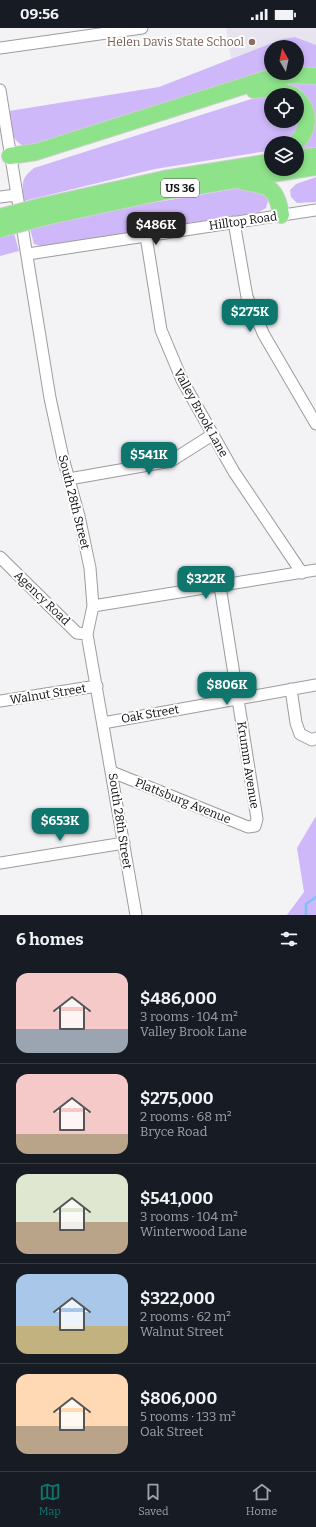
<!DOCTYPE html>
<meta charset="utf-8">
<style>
:root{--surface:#171b24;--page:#20242c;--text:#f1f3f6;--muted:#9ea1a6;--line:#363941;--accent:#0f766e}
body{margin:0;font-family:Bitter,serif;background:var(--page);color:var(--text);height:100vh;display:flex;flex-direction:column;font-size:15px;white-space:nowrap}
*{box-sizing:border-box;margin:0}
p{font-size:13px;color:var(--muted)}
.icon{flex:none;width:22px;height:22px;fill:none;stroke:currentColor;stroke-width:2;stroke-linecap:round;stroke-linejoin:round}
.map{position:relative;height:887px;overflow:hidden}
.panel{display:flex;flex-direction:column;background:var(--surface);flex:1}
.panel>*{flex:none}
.needle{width:26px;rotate:351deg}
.controls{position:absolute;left:264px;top:12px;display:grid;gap:8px}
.controls a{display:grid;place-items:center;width:40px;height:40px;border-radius:50%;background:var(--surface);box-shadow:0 2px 6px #0003;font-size:20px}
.price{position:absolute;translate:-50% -34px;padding:0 9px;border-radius:8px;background:var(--accent);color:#fff;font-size:13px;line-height:26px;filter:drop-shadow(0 1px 2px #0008)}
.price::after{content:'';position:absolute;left:50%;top:24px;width:12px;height:9px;margin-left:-6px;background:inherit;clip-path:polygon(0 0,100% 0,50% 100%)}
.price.on{background:#222;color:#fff}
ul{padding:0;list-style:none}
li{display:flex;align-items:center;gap:12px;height:100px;padding:0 16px}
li+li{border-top:1px solid var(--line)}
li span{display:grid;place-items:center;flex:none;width:112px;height:80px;border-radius:12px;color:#555}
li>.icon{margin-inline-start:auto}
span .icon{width:48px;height:48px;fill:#fffc;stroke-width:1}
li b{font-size:17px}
h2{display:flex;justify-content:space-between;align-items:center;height:48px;padding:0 16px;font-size:17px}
.status{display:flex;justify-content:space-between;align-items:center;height:28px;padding:0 20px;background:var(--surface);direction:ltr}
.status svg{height:11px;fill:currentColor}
.tab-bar{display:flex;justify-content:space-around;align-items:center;height:56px;border-top:1px solid var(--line);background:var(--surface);font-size:11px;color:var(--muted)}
.tab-bar a{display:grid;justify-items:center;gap:2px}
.tab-bar .on{color:var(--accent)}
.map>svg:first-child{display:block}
</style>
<div class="status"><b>09:56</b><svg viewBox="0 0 49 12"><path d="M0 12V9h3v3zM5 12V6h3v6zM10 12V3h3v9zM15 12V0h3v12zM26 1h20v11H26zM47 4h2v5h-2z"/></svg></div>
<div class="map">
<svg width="316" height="887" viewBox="0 0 316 887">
<rect width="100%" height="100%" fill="#f3f2f5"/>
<path fill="#e7e4ef" d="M226 0H316V17L295 9 282 11 231 31Z"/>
<path fill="#cfb8fa" d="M295 9 316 17V42H297V19H271V45L27 120C9 112 12 100 9 83L159 59 282 11Z
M274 54 316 55V119L297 122 311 89Z
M271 67V93H297V81C300 94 298 105 288 115H271V122L267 123 155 141 24 173C22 157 20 151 34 140L261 68Z
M316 149V174L297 175 291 169 290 162 296 156Z
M246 159 266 167 268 173 266 180 259 184 41 218 34 216 30 201 92 185Z
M14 205 19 223 0 228V209Z
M316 788V887H287L304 864 297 820Z"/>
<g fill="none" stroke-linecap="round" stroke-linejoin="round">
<path stroke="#7bc3f5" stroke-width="2.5" d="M306 887V876L316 869"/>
<defs>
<path id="minor" d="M0 20 142 0
M0 62 50 370 63 430 79 488 90 540 93 578 87 606 136 887
M0 169 16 167
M234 194 247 269 264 307 316 396
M146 208 161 302 182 352 234 444 302 545
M28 226 316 182
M69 451 171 433 212 407
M0 529 77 605 87 606
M93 578 316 542
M291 661 296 695 300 706 312 712 316 710
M0 673 97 658
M103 695 316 657
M112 744 248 799 255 798 257 791 220 558
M0 835 124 815"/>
<path id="highway" d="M254 62 272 60 293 67
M296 115C309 103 311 83 297 70
M10 128 36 124 272 49 290 47 316 48
M297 130 316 128
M244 154C270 157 277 161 281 187
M42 178 164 151 271 134
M45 189 166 163 316 139"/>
</defs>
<use href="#minor" stroke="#9c9b9e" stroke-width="13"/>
<use href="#highway" stroke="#cfcfcf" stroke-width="18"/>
<use href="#minor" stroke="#fff" stroke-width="11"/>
<use href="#highway" stroke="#8de28a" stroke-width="16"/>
<defs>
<path id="highway-bridge" d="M0 189 42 178
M0 201 45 189"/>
</defs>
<use href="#highway-bridge" stroke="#cfcfcf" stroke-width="18" stroke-linecap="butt"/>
<use href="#highway-bridge" stroke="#8de28a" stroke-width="16"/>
</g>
<circle fill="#8d6e63" stroke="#fff" stroke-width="1.5" cx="252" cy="14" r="4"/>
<g text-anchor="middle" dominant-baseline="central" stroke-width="4" stroke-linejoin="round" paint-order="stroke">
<rect fill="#fff" stroke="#565656" stroke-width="1" x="161" y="151" width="38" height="18" rx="3"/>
<g font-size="11" font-weight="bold" fill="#0d0d0e">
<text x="180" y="160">US 36</text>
</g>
<g font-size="12" fill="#785e54" stroke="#fff" text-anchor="end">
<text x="244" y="14">Helen Davis State School</text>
</g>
<g font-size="12" fill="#0d0d0e" stroke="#fff">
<text transform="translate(243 193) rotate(-8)">Hilltop Road</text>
<text transform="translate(201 385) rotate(61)">Valley Brook Lane</text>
<text transform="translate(74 474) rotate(76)">South 28th Street</text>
<text transform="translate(42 570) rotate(44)">Agency Road</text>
<text transform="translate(48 666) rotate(-9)">Walnut Street</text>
<text transform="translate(150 686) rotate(-10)">Oak Street</text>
<text transform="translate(248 737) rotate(81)">Krumm Avenue</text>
<text transform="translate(183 773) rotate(22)">Plattsburg Avenue</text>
<text transform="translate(120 793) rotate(81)">South 28th Street</text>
</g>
</g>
</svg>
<div class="controls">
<a><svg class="needle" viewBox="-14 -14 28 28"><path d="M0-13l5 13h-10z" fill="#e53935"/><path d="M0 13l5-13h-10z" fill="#9ea1a6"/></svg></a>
<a><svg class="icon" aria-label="locate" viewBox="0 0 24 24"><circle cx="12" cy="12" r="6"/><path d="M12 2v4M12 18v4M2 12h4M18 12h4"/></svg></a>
<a><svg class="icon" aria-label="layers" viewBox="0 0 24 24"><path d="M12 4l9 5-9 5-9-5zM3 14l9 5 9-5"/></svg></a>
</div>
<b class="price on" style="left:156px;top:218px">$486K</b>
<b class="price" style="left:250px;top:305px">$275K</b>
<b class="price" style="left:149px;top:448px">$541K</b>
<b class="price" style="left:206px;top:572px">$322K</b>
<b class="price" style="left:227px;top:678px">$806K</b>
<b class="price" style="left:60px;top:814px">$653K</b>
</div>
<section class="panel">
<h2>6 homes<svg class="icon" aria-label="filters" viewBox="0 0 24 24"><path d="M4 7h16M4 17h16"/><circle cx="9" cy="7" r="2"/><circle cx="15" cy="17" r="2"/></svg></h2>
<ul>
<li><span style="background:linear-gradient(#f6c9c9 70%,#9aa5b1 0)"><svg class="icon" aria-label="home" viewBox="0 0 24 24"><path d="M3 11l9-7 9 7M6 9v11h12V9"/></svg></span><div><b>$486,000</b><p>3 rooms · 104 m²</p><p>Valley Brook Lane</p></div></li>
<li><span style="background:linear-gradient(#f6c9c9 75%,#b9a48a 0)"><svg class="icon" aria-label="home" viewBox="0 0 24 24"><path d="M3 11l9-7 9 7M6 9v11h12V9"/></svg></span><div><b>$275,000</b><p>2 rooms · 68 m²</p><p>Bryce Road</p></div></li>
<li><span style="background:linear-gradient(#dfe7d0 60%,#b9a48a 0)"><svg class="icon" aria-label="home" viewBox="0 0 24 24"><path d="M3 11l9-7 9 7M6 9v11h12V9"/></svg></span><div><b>$541,000</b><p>3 rooms · 104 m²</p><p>Winterwood Lane</p></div></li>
<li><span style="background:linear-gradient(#a9c7e8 65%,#c2b280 0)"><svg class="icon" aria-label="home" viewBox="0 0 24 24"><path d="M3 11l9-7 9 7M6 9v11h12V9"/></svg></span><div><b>$322,000</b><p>2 rooms · 62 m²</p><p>Walnut Street</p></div></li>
<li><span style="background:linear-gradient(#ffd9b3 65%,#b9a48a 0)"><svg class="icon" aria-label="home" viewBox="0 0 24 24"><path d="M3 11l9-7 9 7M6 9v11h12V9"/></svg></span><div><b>$806,000</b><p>5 rooms · 133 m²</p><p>Oak Street</p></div></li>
</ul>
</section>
<nav class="tab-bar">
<a class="on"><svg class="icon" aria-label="map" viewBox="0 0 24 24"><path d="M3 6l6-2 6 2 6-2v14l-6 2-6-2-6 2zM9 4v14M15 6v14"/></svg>Map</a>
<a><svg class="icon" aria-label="saved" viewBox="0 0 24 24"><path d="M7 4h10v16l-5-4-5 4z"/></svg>Saved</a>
<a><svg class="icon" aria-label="home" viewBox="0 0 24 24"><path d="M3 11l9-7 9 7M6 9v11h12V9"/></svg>Home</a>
</nav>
